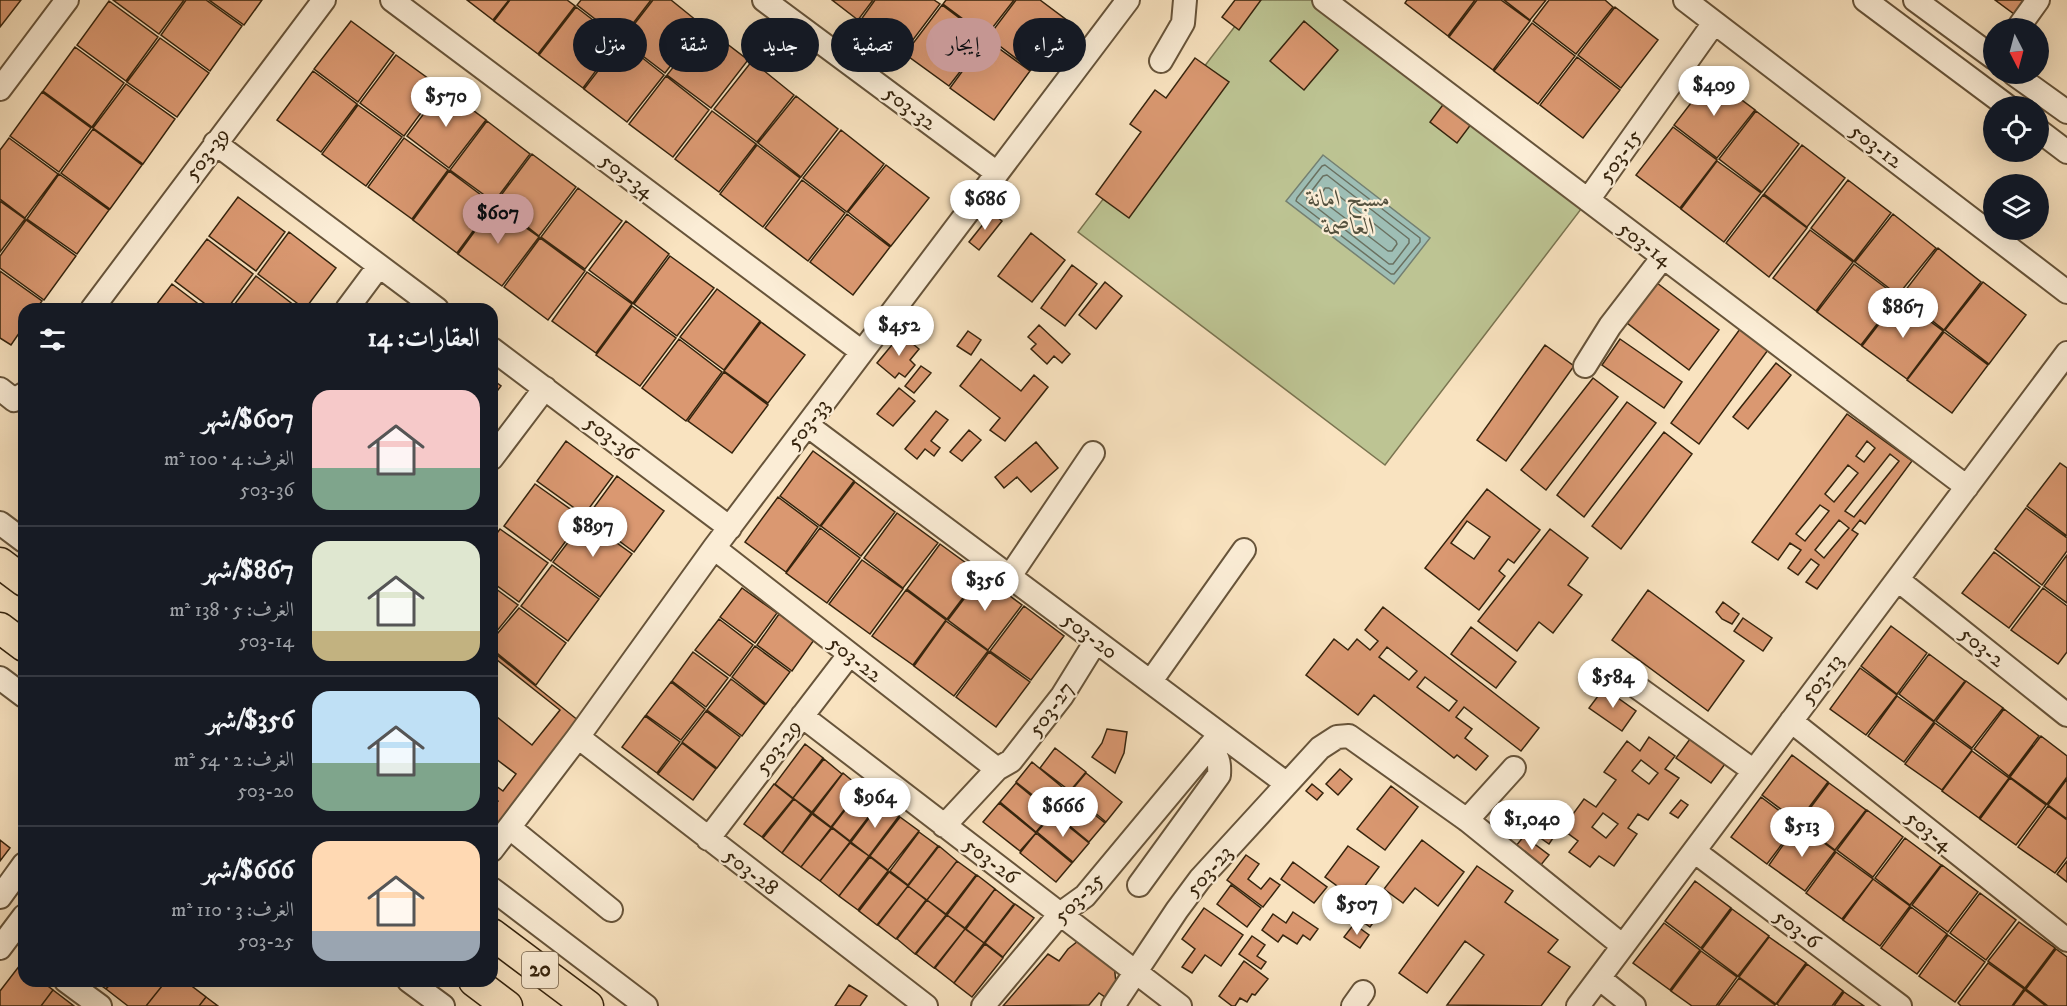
<!DOCTYPE html>
<html lang="ar">
<meta charset="utf-8">
<style>
:root{--surface:#171b24;--page:#242831;--text:#f1f3f6;--muted:#9ea1a6;--line:#363941;--accent:#c59692}
body{margin:0;font-family:"IM FELL DW Pica",Amiri,serif;background:var(--page);color:var(--text);direction:rtl;height:100vh;display:flex;flex-direction:column;font-size:22px;white-space:nowrap}
*{box-sizing:border-box;margin:0}
p{font-size:20px;color:var(--muted)}
.icon{flex:none;width:33px;height:33px;fill:none;stroke:currentColor;stroke-width:2;stroke-linecap:round;stroke-linejoin:round}
.map{position:relative;flex:1;overflow:hidden;direction:ltr}
.side{position:absolute;left:18px;top:303px;width:480px;height:684px;display:flex;flex-direction:column;background:var(--surface);border-radius:18px;box-shadow:0 6px 24px #0002;direction:rtl}
.side>*{flex:none}
.top-card{position:absolute;left:516px;top:18px;width:570px;height:54px;direction:rtl;display:flex;gap:12px}
.needle{width:39px;rotate:174deg}
.fabs{position:absolute;left:1983px;top:18px;display:grid;gap:12px}
.fabs a{display:grid;place-items:center;width:66px;height:66px;border-radius:50%;background:var(--surface);box-shadow:0 6px 24px #0002;font-size:30px}
.price{position:absolute;translate:-50% -51px;padding:0 14px;border-radius:21px;background:#fff;color:#222;font-size:20px;line-height:39px;filter:drop-shadow(0 2px 3px #0008)}
.price::after{content:'';position:absolute;left:50%;top:36px;width:18px;height:14px;margin-left:-9px;background:inherit;clip-path:polygon(0 0,100% 0,50% 100%)}
.price.on{background:var(--accent);color:#111}
ul{padding:0;list-style:none}
li{display:flex;align-items:center;gap:18px;height:150px;padding:0 18px}
li+li{border-top:2px solid var(--line)}
li span{display:grid;place-items:center;flex:none;width:168px;height:120px;border-radius:18px;color:#555}
li>.icon{margin-inline-start:auto}
span .icon{width:72px;height:72px;fill:#fffc;stroke-width:1}
li b{font-size:26px}
h2{display:flex;justify-content:space-between;align-items:center;height:72px;padding:0 18px;font-size:26px}
.pill{padding:0 21px;border-radius:27px;background:var(--surface);box-shadow:0 6px 24px #0002;font-size:21px;line-height:54px}
.pill.on{background:var(--accent);color:#111}
.map>svg:first-child{display:block}
</style>
<div class="map">
<svg width="2067" height="1006" viewBox="0 0 2067 1006">
<rect width="100%" height="100%" fill="#f9e3c0"/>
<filter id="stains"><feTurbulence type="fractalNoise" baseFrequency=".00333" numOctaves="4"/><feColorMatrix values="0 0 0 0 .2 0 0 0 0 .09 0 0 0 0 .02 0 0 0 .5 -.17"/></filter>
<radialGradient id="worn" r=".72"><stop offset=".6" stop-color="#630" stop-opacity="0"/><stop offset="1" stop-color="#630" stop-opacity=".3"/></radialGradient>
<path fill="#bdc493" stroke="#7a7450" stroke-width="1.5" d="M1255 0H1324L1588 200 1385 465 1078 232Z"/>
<path fill="#9ebeb5" stroke="#748072" stroke-width="1.5" d="M1323 155 1430 238 1394 284 1286 201Z"/>
<g fill="none" stroke-linecap="round" stroke-linejoin="round">
<path stroke="#6a7161" stroke-width="1.5" d="M1325 165 1420 238V242L1394 274H1391L1296 201 1297 198 1322 166Z
M1327 175 1409 239V243L1393 264H1389L1307 200V197L1323 176Z
M1325 188H1329L1396 241 1397 244 1392 251H1388L1320 199V196Z"/>
</g>
<path fill="#da9871" stroke="#36240d" stroke-width="1.5" fill-rule="evenodd" d="M0 0H21L0 27Z
M113 0H184L159 34Z
M186 0H206L242 26 210 71 161 35Z
M209 0H262L244 25Z
M467 0H509L493 20Z
M510 0H567L575 6 538 54 494 21Z
M581 0H651L621 39 577 5Z
M653 0H671L702 25 665 73 622 40Z
M832 0H873L858 20Z
M875 0H934L940 4 903 53 860 21Z
M946 0H1014L986 36 943 4Z
M1016 0H1040L1068 21 1031 70 988 37Z
M1235 0H1261L1239 30 1222 17Z
M1407 0H1475L1448 36 1405 3Z
M1477 0H1501L1530 21 1493 70 1449 37Z
M1504 0H1546L1530 20Z
M1549 0H1605L1613 7 1576 54 1533 21Z
M1995 0H2025L2014 14Z
M109 1 158 37 126 81 77 45Z
M942 5 986 38 949 86 905 54Z
M576 7 619 40 583 88 539 55Z
M1615 7 1658 40 1621 88 1578 55Z
M351 21 394 53 358 102 314 69Z
M1304 21 1338 50 1304 90 1270 61Z
M1532 23 1575 56 1538 104 1494 71Z
M705 27 748 60 711 108 667 75Z
M160 38 209 73 177 117 127 82Z
M986 39 1030 71 994 120 950 88Z
M621 41 664 75 627 122 584 89Z
M75 47 124 83 92 127 43 91Z
M396 55 440 87 404 136 360 103Z
M1577 57 1620 90 1583 138 1540 105Z
M1195 58 1229 82 1129 218 1096 194 1141 132 1130 124 1155 90 1166 98Z
M752 61 794 95 757 142 714 109Z
M313 71 357 104 321 152 277 120Z
M666 76 709 110 673 157 629 124Z
M1711 77 1755 110 1717 158 1674 125Z
M126 84 175 119 143 164 93 128Z
M443 88 486 120 449 168 407 136Z
M42 92 91 128 59 172 10 136Z
M796 96 838 129 801 177 758 143Z
M1445 102 1472 123 1457 143 1430 122Z
M358 105 402 137 366 186 322 154Z
M712 111 756 144 719 192 675 159Z
M1756 111 1799 144 1762 192 1719 159Z
M487 121 530 154 494 202 450 170Z
M1673 127 1717 160 1680 208 1636 175Z
M93 129 142 165 110 209 61 173Z
M841 130 884 164 847 212 803 178Z
M9 138 58 174 25 218 0 199V150Z
M404 138 448 170 412 219 368 187Z
M757 145 800 178 763 227 720 194Z
M1802 145 1845 178 1807 227 1764 194Z
M532 154 576 187 539 236 496 202Z
M1717 161 1761 193 1724 242 1681 209Z
M886 165 929 198 891 246 848 212Z
M449 171 493 204 457 253 413 220Z
M59 174 109 210 77 254 27 219Z
M802 180 845 213 808 261 765 228Z
M1848 180 1891 213 1854 261 1811 228Z
M578 188 622 221 585 269 541 237Z
M1763 195 1807 228 1769 277 1726 243Z
M238 197 285 232 256 271 209 236Z
M0 201 25 219 0 252Z
M494 205 539 237 502 286 458 254Z
M992 213 1002 221 979 250 969 242Z
M847 214 890 247 853 295 810 262Z
M1893 214 1936 248 1898 295 1855 262Z
M26 220 76 256 44 300 0 268V256Z
M626 221 669 254 633 303 589 270Z
M1810 230 1853 262 1816 311 1773 278Z
M289 232 336 268 305 309 258 274Z
M1031 233 1065 260 1032 302 998 276Z
M540 238 585 271 548 320 504 287Z
M207 239 253 274 227 309H212L175 281Z
M1938 248 1981 282 1944 330 1901 296Z
M670 256 714 288 677 336 634 304Z
M1854 264 1898 297 1861 345 1817 312Z
M1072 265 1097 284 1065 326 1041 308Z
M0 271 42 301 36 309H24V326L11 345 0 338Z
M587 272 632 304 596 353 552 321Z
M256 276 299 309H231Z
M1105 282 1122 296 1096 329 1079 315Z
M1983 282 2026 315 1989 364 1945 330Z
M1657 283 1719 330 1689 370 1627 323Z
M172 284 205 309H153Z
M717 289 760 321 724 370 680 337Z
M1899 298 1943 331 1907 379 1862 346Z
M632 306 676 338 640 386 596 355Z
M761 322 805 355 768 403 724 371Z
M1039 325 1070 354 1062 363 1054 356 1047 364 1031 349 1036 344 1028 337Z
M1740 329 1768 350 1699 444 1671 423Z
M968 331 981 340 971 355 957 346Z
M1944 332 1988 365 1952 413 1907 380Z
M901 334 919 349 910 360 915 365 905 377 899 373 895 378 877 363Z
M679 339 722 372 686 421 642 388Z
M1620 339 1682 382 1664 408 1602 365Z
M1545 345 1574 366 1506 461 1477 440Z
M981 359 1021 391 1034 375 1048 387 1005 441 990 430 1000 418 960 386Z
M1776 363 1791 375 1748 429 1733 417Z
M921 366 931 373 914 393 905 386Z
M724 372 768 405 732 453 688 421Z
M1593 378 1618 397 1546 490 1521 470Z
M492 379 501 386 492 398Z
M899 388 915 401 893 426 877 414Z
M1627 402 1656 423 1584 517 1557 495Z
M936 411 948 420 931 441 940 448 934 456 925 449 917 459 905 449Z
M1847 414 1912 461 1865 524 1860 520 1852 530 1858 534 1817 589 1806 582 1819 565 1811 559 1798 575 1788 568 1801 550 1790 543 1778 560 1752 542ZM1867 441 1875 448 1864 462 1856 456ZM1890 454 1899 461 1854 517 1845 511ZM1848 465 1858 473 1834 502 1825 494ZM1820 505 1829 511 1805 541 1796 534ZM1839 520 1849 528 1824 558 1815 550Z
M969 430 981 440 962 461 950 452Z
M1664 432 1692 454 1621 549 1592 526Z
M566 441 613 476 584 515 537 481Z
M1036 442 1058 468 1031 492 1017 477 1004 488 995 477Z
M813 451 854 481 820 526 780 496Z
M2060 463 2067 468V536L2027 506Z
M617 476 664 511 634 552 587 517Z
M855 482 895 512 861 556 821 526Z
M535 484 583 518 551 561 504 526Z
M1487 489 1540 530 1514 563 1508 559 1499 571 1505 576 1479 610 1425 568ZM1467 521 1490 537 1474 559 1451 543Z
M778 497 818 527 786 572 745 542Z
M2026 508 2067 538V551L2042 585 1995 549Z
M897 513 938 543 903 588 864 558Z
M585 520 632 554 600 597 553 562Z
M820 528 860 558 827 603 786 573Z
M500 529 548 563 519 602 492 582V540Z
M1550 529 1588 558 1568 585 1582 595 1553 633 1539 622 1517 651 1478 621Z
M940 544 981 574 947 619 907 589Z
M1994 552 2040 587 2009 628 1962 593Z
M2067 555V603L2044 586Z
M862 560 903 589 870 634 829 604Z
M552 565 599 599 568 641 521 606Z
M982 575 1022 605 988 650 948 620Z
M492 586 518 605 492 637Z
M742 588 777 613 755 643 720 617Z
M2043 588 2067 606V652L2058 664 2011 630Z
M906 590 946 620 913 665 872 636Z
M1648 590 1744 661 1708 711 1612 640Z
M1723 602 1739 614 1732 624 1722 619 1716 612Z
M1024 606 1064 636 1031 680 990 651Z
M1383 607 1539 728 1521 751 1464 707 1456 717 1472 729 1465 738 1488 756 1476 770 1457 755 1454 758 1374 695 1358 715 1306 675 1334 639 1348 650 1357 639 1370 650 1378 641 1365 630ZM1387 647 1417 671 1409 680 1379 657ZM1425 677 1457 701 1449 711 1417 687Z
M519 608 566 643 536 685 492 649V640Z
M779 614 814 640 792 671 757 645Z
M1743 618 1772 638 1763 651 1734 631Z
M719 619 753 645 730 676 695 650Z
M946 621 988 651 954 696 914 666Z
M1891 626 1927 653 1897 694 1861 666Z
M1471 627 1516 662 1496 688 1451 654Z
M755 646 790 672 766 704 732 677Z
M492 651 579 721 492 834Z
M693 652 728 678 706 707 672 681Z
M989 652 1030 682 996 727 956 697Z
M1929 654 1965 681 1934 721 1899 694Z
M492 656 560 710 532 745 492 713Z
M1860 668 1897 695 1866 735 1830 709Z
M731 679 765 705 742 736 707 710Z
M1966 681 2003 708 1972 748 1936 721Z
M671 682 705 709 681 740 646 715Z
M1604 688 1636 711 1622 731 1589 708Z
M1897 696 1934 722 1904 762 1868 736Z
M2004 709 2039 736 2009 776 1974 749Z
M706 711 740 737 717 768 682 742Z
M645 716 680 742 657 773 622 747Z
M1935 723 1972 750 1942 790 1905 764Z
M1107 729 1127 732 1124 753 1115 773 1092 757 1102 743Z
M2041 736 2067 756V777L2047 804 2010 777Z
M1649 737 1675 756 1665 769 1679 778 1648 820 1638 814 1628 828 1637 834 1614 866 1599 856 1590 867 1569 852 1578 841 1562 829 1584 799 1596 807 1616 780 1604 772 1627 741 1640 751ZM1641 760 1658 773 1649 784 1632 771ZM1603 813 1618 824 1606 838 1592 827Z
M1690 739 1725 764 1711 783 1676 758Z
M682 743 716 769 693 800 658 774Z
M805 744 823 758 793 798 775 784Z
M1055 748 1086 772 1070 791 1040 768Z
M1972 751 2009 778 1979 818 1942 791Z
M1792 755 1828 782 1798 822 1762 795Z
M492 756 516 774 503 791 492 783Z
M824 759 842 774 812 812 793 798Z
M1032 762 1068 792 1053 811 1016 782Z
M1340 769 1352 779 1338 795 1326 784Z
M843 773 861 788 831 827 813 813Z
M1086 773 1122 802 1106 822 1070 792Z
M2010 778 2046 805 2016 845 1980 819Z
M2067 779V819L2048 805Z
M1016 783 1052 813 1036 832 1000 802Z
M1829 783 1866 810 1835 850 1799 823Z
M774 784 793 799 762 837 744 824Z
M1312 784 1323 793 1317 800 1306 791Z
M1391 786 1418 807 1385 850 1357 829Z
M862 788 880 802 850 841 832 827Z
M1069 794 1105 823 1089 842 1053 812Z
M492 796 498 801 492 808Z
M1761 797 1797 824 1767 864 1731 837Z
M794 799 811 813 782 853 763 838Z
M1681 800 1688 805 1678 818 1670 813Z
M1553 801 1570 813 1549 844 1532 832Z
M881 802 899 816 869 856 851 842Z
M999 803 1036 833 1020 851 983 822Z
M2048 806 2067 820V857L2055 873 2018 847Z
M1867 810 1903 837 1873 877 1837 850Z
M812 814 831 828 801 867 782 853Z
M1053 814 1089 843 1073 862 1037 832Z
M900 817 919 831 888 870 870 856Z
M1798 824 1835 851 1805 891 1769 865Z
M832 828 850 842 820 881 801 867Z
M919 832 938 846 908 885 890 871Z
M1036 833 1072 863 1056 882 1020 853Z
M1524 836 1549 855 1540 866 1515 847Z
M1905 838 1941 865 1910 905 1875 878Z
M0 840 10 848 0 861Z
M1422 840 1464 872 1438 906 1415 888 1403 903 1384 889Z
M850 843 869 856 839 896 820 881Z
M939 846 957 861 927 900 908 886Z
M1348 846 1379 867 1355 899 1325 877Z
M1836 852 1873 879 1842 919 1806 893Z
M1246 855 1259 864 1248 879 1261 889 1270 878 1280 885 1263 907 1227 880Z
M870 857 888 871 858 910 839 896Z
M957 861 976 875 946 914 927 900Z
M2067 861V882L2057 874Z
M1293 862 1327 887 1314 903 1281 879Z
M1942 865 1978 892 1948 932 1912 905Z
M1477 866 1513 891 1505 902 1558 940 1548 952 1570 967 1541 1006 1447 1005 1484 955 1465 941 1427 993 1399 973Z
M889 872 908 886 877 925 859 911Z
M977 875 995 889 965 928 947 915Z
M1873 879 1910 906 1880 946 1843 920Z
M1695 881 1731 908 1701 948 1665 921Z
M1231 885 1261 908 1247 927 1217 904Z
M908 886 926 900 896 939 878 925Z
M995 889 1014 904 984 943 966 929Z
M1376 890 1390 900 1370 927 1356 917Z
M1980 893 2016 920 1986 960 1950 933Z
M927 900 946 915 915 954 897 939Z
M1015 904 1034 918 1003 957 985 943Z
M1911 907 1947 934 1917 974 1881 948Z
M1204 908 1243 935 1221 966 1205 955 1192 973 1182 967 1195 949 1182 939Z
M1732 909 1769 936 1738 976 1702 949Z
M1293 912 1318 929 1310 940 1303 935 1297 944 1283 935 1278 942 1262 930 1273 914 1286 923Z
M947 915 965 929 934 968 916 954Z
M2019 922 2055 948 2025 988 1988 961Z
M1664 923 1700 950 1670 990 1633 963Z
M1354 924 1369 935 1360 948 1344 937Z
M965 929 984 943 954 983 935 968Z
M1948 935 1985 962 1955 1002 1919 976Z
M1252 936 1265 945 1257 956 1266 962 1261 969 1239 954Z
M1083 937 1114 964 1116 983 1105 997 1099 993 1089 1005 1003 1006 1048 954 1059 961 1068 949Z
M1769 937 1806 963 1776 1004 1739 977Z
M985 944 1003 958 972 997 954 983Z
M2056 949 2067 957V1006H2048L2026 989Z
M1701 951 1737 977 1716 1006H1692L1671 991Z
M1244 961 1268 979 1255 995 1252 994 1247 1002 1240 998 1235 1006H1232L1219 996Z
M1988 963 2024 989 2012 1006H1961L1958 1003Z
M1807 964 1843 991 1832 1006H1779L1777 1004Z
M20 965 24 968V981H41L53 990 41 1006H0V991Z
M1739 978 1775 1005 1774 1006H1718Z
M95 981H113L106 989Z
M113 981H166L146 1006H128L106 989Z
M166 981H185L206 997 199 1006H146Z
M849 985 867 996 860 1006H835Z
M53 990 74 1006H41Z
M2025 990 2046 1006H2013Z
M1844 992 1864 1006H1834Z
M206 997 218 1006H199Z"/>
<g fill="none" stroke-linecap="round" stroke-linejoin="round">
<defs>
<path id="minor" d="M392 0 862 352
M764 0 997 173
M1324 0 1967 487
M1685 0 2067 292
M1865 0 2007 106
M1915 0 1994 58
M2018 28 2038 0
M1161 61 1183 23 1185 0
M2014 74 2067 112
M0 89 67 0
M2038 130 2067 152
M215 143 437 309
M1588 200 1714 23
M92 309 324 0
M347 309 379 266
M492 349 730 528
M1585 366 1610 326 1663 257
M0 389 14 400 24 394
M807 425 1287 784
M492 458 545 388
M0 523 24 541
M714 548 997 769
M1010 576 1093 453
M1898 580 2067 715
M1616 672 1754 771
M0 678 24 696
M1151 681 1244 550
M802 716 1180 1006
M1791 721 2067 940
M578 737 926 1006
M1467 820 1514 768
M944 826 997 769 1011 761 1062 696 1096 641
M510 828 611 910
M708 839 849 655
M492 850 578 737 714 548 1128 0
M1694 851 1900 1006
M1139 885 1219 775C1220 761 1218 757 1209 747
M492 889 646 1006
M0 897 24 864
M0 948 24 916
M1599 978 1634 1006
M66 981 100 1006
M409 981 443 1006
M983 1006 1060 914 1085 896 1220 734
M1113 1006 1177 910 1200 879 1320 748 1337 737 1349 736 1467 820 1623 946
M1353 1006 1363 992
M1578 1006 2067 353"/>
<path id="major" d="M0 563 24 581
M0 628 24 646
M492 934 588 1006
M474 981 507 1006"/>
</defs>
<use href="#minor" stroke="#67543a" stroke-width="26"/>
<use href="#major" stroke="#36240d" stroke-width="33"/>
<use href="#minor" stroke="#fbedd6" stroke-width="22"/>
<use href="#major" stroke="#f9e3c0" stroke-width="30"/>
</g>
<g text-anchor="middle" dominant-baseline="central" stroke-width="4.5" stroke-linejoin="round" paint-order="stroke">
<rect fill="#fbedd6" stroke="#716049" stroke-width="1.5" x="522" y="952" width="36" height="36" rx="4.5"/>
<g font-size="21" font-weight="bold" fill="#36240d">
<text x="540" y="970">20</text>
</g>
<g font-size="22" fill="#36240d" stroke="#fbedd6">
<text transform="translate(910 108) rotate(37)">503-32</text>
<text transform="translate(1876 146) rotate(37)">503-12</text>
<text transform="translate(207 154) rotate(-53)">503-39</text>
<text transform="translate(1620 156) rotate(-55)">503-15</text>
<text transform="translate(627 176) rotate(37)">503-34</text>
<text transform="translate(1645 244) rotate(37)">503-14</text>
<text transform="translate(808 424) rotate(-53)">503-33</text>
<text transform="translate(611 438) rotate(37)">503-36</text>
<text transform="translate(1090 636) rotate(37)">503-20</text>
<text transform="translate(1982 647) rotate(39)">503-2</text>
<text transform="translate(855 659) rotate(38)">503-22</text>
<text transform="translate(1822 679) rotate(-53)">503-13</text>
<text transform="translate(1051 709) rotate(-54)">503-27</text>
<text transform="translate(778 747) rotate(-53)">503-29</text>
<text transform="translate(1929 831) rotate(38)">503-4</text>
<text transform="translate(991 861) rotate(37)">503-26</text>
<text transform="translate(1209 871) rotate(-49)">503-23</text>
<text transform="translate(751 872) rotate(38)">503-28</text>
<text transform="translate(1079 898) rotate(-45)">503-25</text>
<text transform="translate(1797 929) rotate(37)">503-6</text>
</g>
<g font-size="24" font-style="italic" fill="#55523f" stroke="#fbedd6">
<text x="1349" y="199">مسبح امانة<tspan x="1349" dy="28">العاصمة</tspan></text>
</g>
</g>
<rect width="100%" height="100%" filter="url(#stains)"/>
<rect width="100%" height="100%" fill="url(#worn)"/>
</svg>
<div class="fabs">
<a><svg class="needle" viewBox="-14 -14 28 28"><path d="M0-13l5 13h-10z" fill="#e53935"/><path d="M0 13l5-13h-10z" fill="#9ea1a6"/></svg></a>
<a><svg class="icon" aria-label="locate" viewBox="0 0 24 24"><circle cx="12" cy="12" r="6"/><path d="M12 2v4M12 18v4M2 12h4M18 12h4"/></svg></a>
<a><svg class="icon" aria-label="layers" viewBox="0 0 24 24"><path d="M12 4l9 5-9 5-9-5zM3 14l9 5 9-5"/></svg></a>
</div>
<b class="price" style="left:1714px;top:117px">$409</b>
<b class="price" style="left:446px;top:128px">$570</b>
<b class="price" style="left:985px;top:231px">$686</b>
<b class="price on" style="left:498px;top:245px">$607</b>
<b class="price" style="left:1903px;top:339px">$867</b>
<b class="price" style="left:899px;top:357px">$452</b>
<b class="price" style="left:593px;top:558px">$897</b>
<b class="price" style="left:985px;top:612px">$356</b>
<b class="price" style="left:1613px;top:709px">$584</b>
<b class="price" style="left:875px;top:829px">$964</b>
<b class="price" style="left:1063px;top:838px">$666</b>
<b class="price" style="left:1532px;top:851px">$1,040</b>
<b class="price" style="left:1802px;top:858px">$513</b>
<b class="price" style="left:1357px;top:936px">$507</b>
<div class="top-card">
<a class="pill">شراء</a>
<a class="pill on">إيجار</a>
<a class="pill">تصفية</a>
<a class="pill">جديد</a>
<a class="pill">شقة</a>
<a class="pill">منزل</a>
</div>
<section class="side">
<h2>العقارات: 14<svg class="icon" aria-label="filters" viewBox="0 0 24 24"><path d="M4 7h16M4 17h16"/><circle cx="9" cy="7" r="2"/><circle cx="15" cy="17" r="2"/></svg></h2>
<ul>
<li><span style="background:linear-gradient(#f6c9c9 65%,#7fa58c 0)"><svg class="icon" aria-label="home" viewBox="0 0 24 24"><path d="M3 11l9-7 9 7M6 9v11h12V9"/></svg></span><div><b>$607/شهر</b><p>الغرف: 4 · 100 m²</p><p>503-36</p></div></li>
<li><span style="background:linear-gradient(#dfe7d0 75%,#c2b280 0)"><svg class="icon" aria-label="home" viewBox="0 0 24 24"><path d="M3 11l9-7 9 7M6 9v11h12V9"/></svg></span><div><b>$867/شهر</b><p>الغرف: 5 · 138 m²</p><p>503-14</p></div></li>
<li><span style="background:linear-gradient(#bfe0f5 60%,#7fa58c 0)"><svg class="icon" aria-label="home" viewBox="0 0 24 24"><path d="M3 11l9-7 9 7M6 9v11h12V9"/></svg></span><div><b>$356/شهر</b><p>الغرف: 2 · 54 m²</p><p>503-20</p></div></li>
<li><span style="background:linear-gradient(#ffd9b3 75%,#9aa5b1 0)"><svg class="icon" aria-label="home" viewBox="0 0 24 24"><path d="M3 11l9-7 9 7M6 9v11h12V9"/></svg></span><div><b>$666/شهر</b><p>الغرف: 3 · 110 m²</p><p>503-25</p></div></li>
</ul>
</section>
</div>
